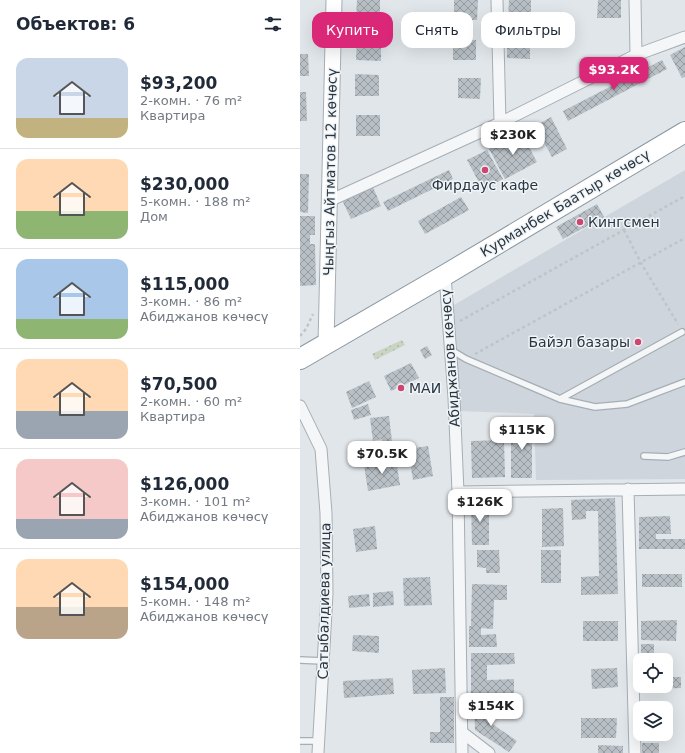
<!DOCTYPE html>
<html lang="ru">
<meta charset="utf-8">
<style>
:root{--surface:#fff;--page:#f2f2f3;--text:#1f2937;--muted:#747a83;--line:#e0e1e3;--accent:#db2777}
body{margin:0;font-family:"DejaVu Sans",sans-serif;background:var(--page);color:var(--text);height:100vh;display:flex;flex-direction:column;font-size:15px;white-space:nowrap}
*{box-sizing:border-box;margin:0}
p{font-size:13px;color:var(--muted)}
.icon{flex:none;width:22px;height:22px;fill:none;stroke:currentColor;stroke-width:2;stroke-linecap:round;stroke-linejoin:round}
.map{position:relative;flex:1;overflow:hidden}
.sheet{display:flex;flex-direction:column;background:var(--surface);width:300px}
.sheet>*{flex:none}
.banner{position:absolute;left:12px;top:12px;width:313px;height:36px;display:flex;gap:8px}
.tools{position:absolute;left:333px;top:653px;display:grid;gap:8px}
.tools a{display:grid;place-items:center;width:40px;height:40px;border-radius:8px;background:var(--surface);box-shadow:0 4px 16px #0002;font-size:20px}
.price{position:absolute;translate:-50% -34px;padding:0 9px;border-radius:8px;background:#fff;color:#222;font-size:13px;line-height:26px;filter:drop-shadow(0 1px 2px #0008)}
.price::after{content:'';position:absolute;left:50%;top:24px;width:12px;height:9px;margin-left:-6px;background:inherit;clip-path:polygon(0 0,100% 0,50% 100%)}
.price.active{background:var(--accent);color:#fff}
ul{padding:0;list-style:none}
li{display:flex;align-items:center;gap:12px;height:100px;padding:0 16px}
li+li{border-top:1px solid var(--line)}
li span{display:grid;place-items:center;flex:none;width:112px;height:80px;border-radius:12px;color:#555}
li>.icon{margin-inline-start:auto}
span .icon{width:48px;height:48px;fill:#fffc;stroke-width:1}
li b{font-size:17px}
h2{display:flex;justify-content:space-between;align-items:center;height:48px;padding:0 16px;font-size:17px}
.pill{padding:0 14px;border-radius:12px;background:var(--surface);box-shadow:0 4px 16px #0002;font-size:14px;line-height:36px}
.pill.active{background:var(--accent);color:#fff}
main{display:flex;flex:1;min-height:0}
.map>svg:first-child{display:block}
</style>
<main>
<section class="sheet">
<h2>Объектов: 6<svg class="icon" aria-label="filters" viewBox="0 0 24 24"><path d="M4 7h16M4 17h16"/><circle cx="9" cy="7" r="2"/><circle cx="15" cy="17" r="2"/></svg></h2>
<ul>
<li><span style="background:linear-gradient(#c9d6e8 75%,#c2b280 0)"><svg class="icon" aria-label="home" viewBox="0 0 24 24"><path d="M3 11l9-7 9 7M6 9v11h12V9"/></svg></span><div><b>$93,200</b><p>2-комн. · 76 m²</p><p>Квартира</p></div></li>
<li><span style="background:linear-gradient(#ffd9b3 65%,#8fb573 0)"><svg class="icon" aria-label="home" viewBox="0 0 24 24"><path d="M3 11l9-7 9 7M6 9v11h12V9"/></svg></span><div><b>$230,000</b><p>5-комн. · 188 m²</p><p>Дом</p></div></li>
<li><span style="background:linear-gradient(#a9c7e8 75%,#8fb573 0)"><svg class="icon" aria-label="home" viewBox="0 0 24 24"><path d="M3 11l9-7 9 7M6 9v11h12V9"/></svg></span><div><b>$115,000</b><p>3-комн. · 86 m²</p><p>Абиджанов көчөсү</p></div></li>
<li><span style="background:linear-gradient(#ffd9b3 65%,#9aa5b1 0)"><svg class="icon" aria-label="home" viewBox="0 0 24 24"><path d="M3 11l9-7 9 7M6 9v11h12V9"/></svg></span><div><b>$70,500</b><p>2-комн. · 60 m²</p><p>Квартира</p></div></li>
<li><span style="background:linear-gradient(#f6c9c9 75%,#9aa5b1 0)"><svg class="icon" aria-label="home" viewBox="0 0 24 24"><path d="M3 11l9-7 9 7M6 9v11h12V9"/></svg></span><div><b>$126,000</b><p>3-комн. · 101 m²</p><p>Абиджанов көчөсү</p></div></li>
<li><span style="background:linear-gradient(#ffd9b3 60%,#b9a48a 0)"><svg class="icon" aria-label="home" viewBox="0 0 24 24"><path d="M3 11l9-7 9 7M6 9v11h12V9"/></svg></span><div><b>$154,000</b><p>5-комн. · 148 m²</p><p>Абиджанов көчөсү</p></div></li>
</ul>
</section>
<div class="map">
<svg width="385" height="753" viewBox="0 0 385 753">
<defs>
<pattern id="garden-dots" width="8" height="8" patternUnits="userSpaceOnUse"><rect width="8" height="8" fill="#c9d4c2"/><path d="M2 2h.1M6 6h.1" fill="none" stroke="#adb7a8" stroke-width="1.8" stroke-linecap="round"/></pattern>
<pattern id="building-cross-hatch" width="8" height="8" patternUnits="userSpaceOnUse"><rect width="8" height="8" fill="#b8c0c6"/><path d="M0 0l8 8M0 8l8-8" fill="none" stroke="#969da2"/></pattern>
</defs>
<rect width="100%" height="100%" fill="#e1e6ea"/>
<path fill="#cfd5dc" d="M385 170V479L236 480 234 414 158 411 153 324 154 305Z"/>
<path fill="url(#garden-dots)" d="M102 340 105 345 75 360 72 354Z"/>
<path fill="url(#building-cross-hatch)" d="M57 0H80V19H56Z
M154 0H178L177 20H154Z
M209 0H231V20H208Z
M298 0H321V18H297Z
M57 38 81 39V61L56 60Z
M207 38H230V59L207 58Z
M153 39 176 40V60H153Z
M385 47V77L382 78 370 55Z
M0 54H8L9 76H0Z
M362 60 367 69 268 121 263 111Z
M55 74 79 75V96H55Z
M158 78H181L180 99 158 98Z
M0 92H6L7 121H0Z
M56 115H80V136H56Z
M251 117 267 149 252 157 235 126Z
M221 132 237 162 205 179 189 149Z
M187 150 203 179 183 190 167 160Z
M149 170 153 179 88 211 83 202Z
M0 174H9L8 213 0 212Z
M73 187 81 206 51 219 42 200Z
M161 197 169 210 125 234 118 221Z
M297 204 304 217 263 239 256 227Z
M0 216H15V235H10V244H15L16 285 0 286Z
M127 346 132 355 125 359 120 350Z
M111 363 119 378 91 391 84 376Z
M69 381 76 397 52 408 46 392Z
M68 404 71 415 54 420 51 410Z
M89 416 93 450 83 451 82 439 73 441 70 418Z
M211 424H232V478H211Z
M204 440 205 477 172 478 171 441Z
M128 446 133 476 113 480 108 449Z
M96 460 100 485 68 491 64 465Z
M315 498 318 594 281 595V577L299 576 298 511H286V519L272 520 271 500Z
M171 502H189V545H172Z
M263 508 264 546 242 547V509Z
M370 516 371 534H356V539H385V549H339V517Z
M75 526 77 549 56 552 53 529Z
M177 550H199L200 573H186V568L177 567Z
M241 550H261V583H241Z
M342 574H382V587H342Z
M130 577 132 605 104 606 103 578Z
M172 584 207 585V600H194L193 629 181 628V635L196 634 197 647H169V626H171Z
M93 591 94 605 73 607V593Z
M69 594 70 606 49 608 48 596Z
M377 620 376 641 341 640V621Z
M283 621H318V641H283Z
M53 635 79 636V653L52 651Z
M341 644H354V660H341Z
M171 653H214L215 664 187 665V680L214 679V694L171 695Z
M145 668 146 693 113 694 112 670Z
M317 668 318 687 292 689 291 669Z
M366 677H381V688L344 689 343 686H366Z
M93 678 94 694 44 698 43 681Z
M140 697H154V743H130V732H140Z
M174 700H188V721L217 741 209 752 175 730Z
M281 718H317L316 738H281Z
M366 722H368L369 737 341 739V734H366Z
M342 743H359V753H342Z
M298 745 323 746V753H298Z"/>
<g fill="none" stroke-linecap="round" stroke-linejoin="round">
<defs>
<path id="lane" d="M151 350 166 359 260 399 295 407 327 404 385 382
M260 399 382 332
M344 456 368 457 385 452
M0 660 23 661
M0 741H19"/>
<path id="street" d="M197 0 200 123
M335 0 336 55
M29 201 200 123 336 55 385 37
M145 275 154 398 158 492 162 753
M0 406 21 449 26 513 27 594 18 753
M328 489 335 753
M158 492 385 489
M163 733 189 753"/>
<path id="secondary" d="M26 344 34 0"/>
<path id="highway" d="M0 359 145 275 385 132"/>
</defs>
<use href="#lane" stroke="#a6aeb4" stroke-width="8"/>
<use href="#street" stroke="#a6aeb4" stroke-width="13"/>
<use href="#secondary" stroke="#a6aeb4" stroke-width="17"/>
<use href="#highway" stroke="#8895a0" stroke-width="22"/>
<path stroke="#bfc4c8" stroke-width="2.5" stroke-dasharray="3 3" stroke-linecap="butt" d="M324 230 341 263 378 324
M160 321 385 196
M0 336 6 329 13 314
M175 354 385 238"/>
<use href="#lane" stroke="#f4f6f8" stroke-width="5.5"/>
<use href="#street" stroke="#f4f6f8" stroke-width="11"/>
<use href="#secondary" stroke="#fff" stroke-width="15"/>
<use href="#highway" stroke="#fff" stroke-width="20"/>
</g>
<g fill="#ce4670" stroke="#f0f4f7" stroke-width="1.5">
<circle cx="185" cy="170" r="4"/>
<circle cx="280" cy="222" r="4"/>
<circle cx="338" cy="342" r="4"/>
<circle cx="101" cy="388" r="4"/>
</g>
<g text-anchor="middle" dominant-baseline="central" stroke-width="3" stroke-linejoin="round" paint-order="stroke">
<g font-size="14" fill="#293641" stroke="#f0f4f7">
<text transform="translate(30 172) rotate(-89)">Чыңгыз Айтматов 12 көчөсү</text>
<text transform="translate(265 203) rotate(-31)">Курманбек Баатыр көчөсү</text>
<text transform="translate(150 358) rotate(-94)">Абиджанов көчөсү</text>
<text transform="translate(24 601) rotate(-89)">Сатыбалдиева улица</text>
</g>
<g font-size="14" fill="#293641" stroke="#f0f4f7" text-anchor="start">
<text x="185" y="185" text-anchor="middle">Фирдаус кафе</text>
<text x="288" y="222">Кингсмен</text>
<text x="330" y="342" text-anchor="end">Байэл базары</text>
<text x="109" y="388">МАИ</text>
</g>
</g>
</svg>
<div class="tools">
<a><svg class="icon" aria-label="locate" viewBox="0 0 24 24"><circle cx="12" cy="12" r="6"/><path d="M12 2v4M12 18v4M2 12h4M18 12h4"/></svg></a>
<a><svg class="icon" aria-label="layers" viewBox="0 0 24 24"><path d="M12 4l9 5-9 5-9-5zM3 14l9 5 9-5"/></svg></a>
</div>
<b class="price active" style="left:314px;top:91px">$93.2K</b>
<b class="price" style="left:213px;top:156px">$230K</b>
<b class="price" style="left:222px;top:451px">$115K</b>
<b class="price" style="left:82px;top:475px">$70.5K</b>
<b class="price" style="left:180px;top:523px">$126K</b>
<b class="price" style="left:191px;top:727px">$154K</b>
<div class="banner">
<a class="pill active">Купить</a>
<a class="pill">Снять</a>
<a class="pill">Фильтры</a>
</div>
</div>
</main>
